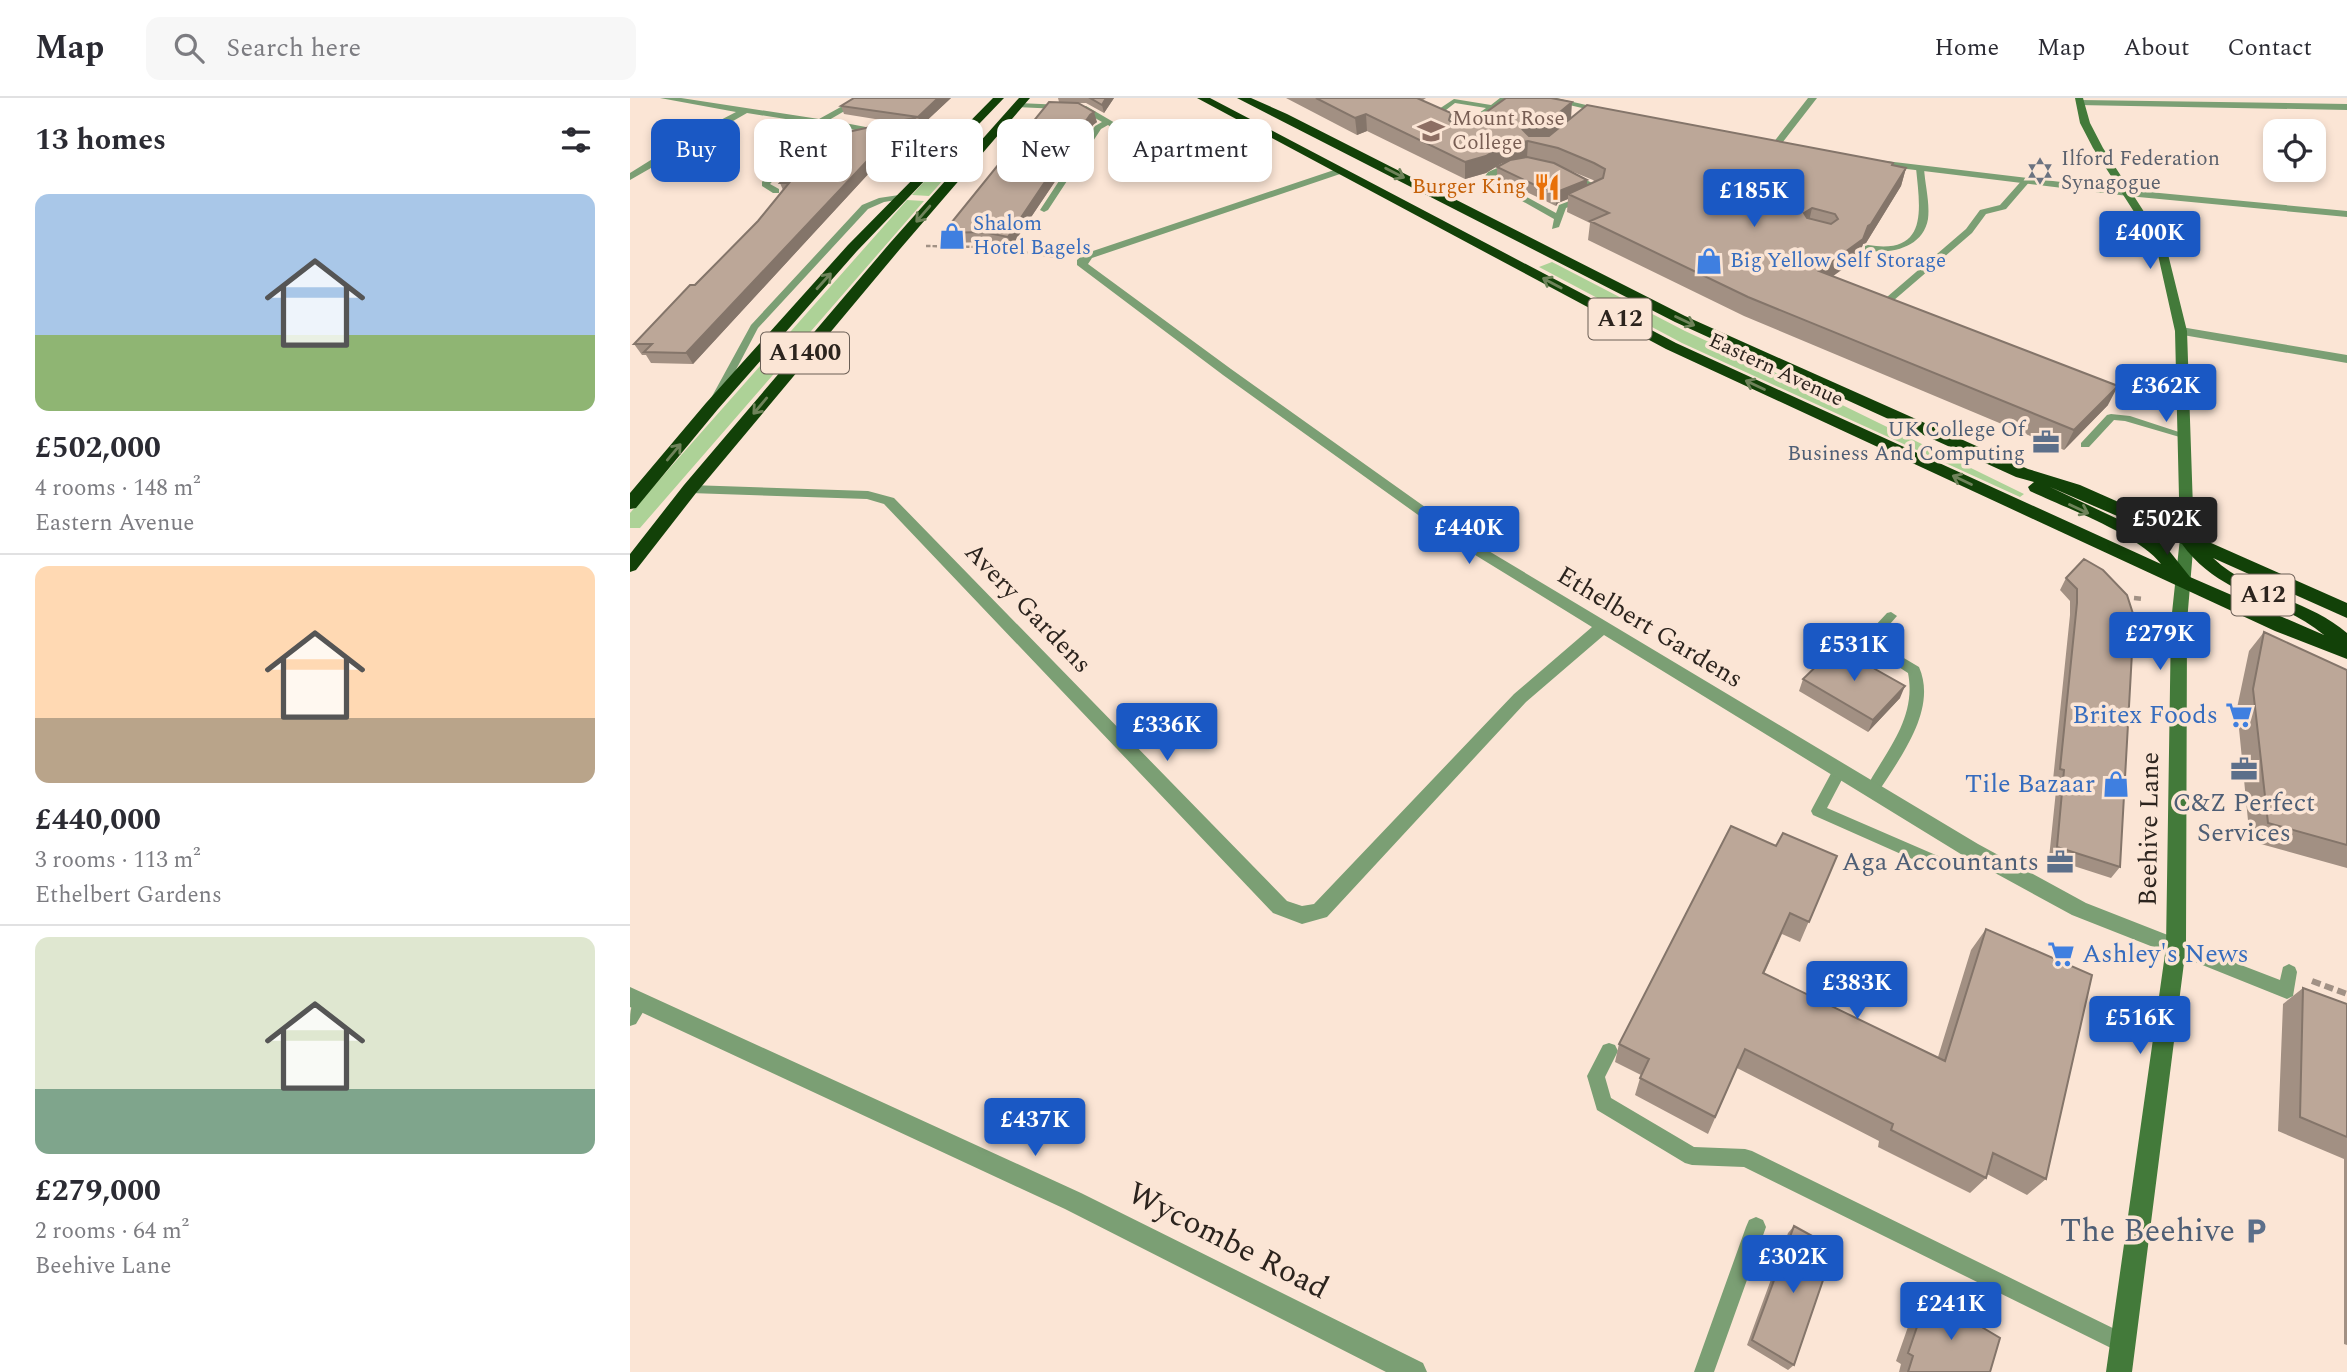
<!DOCTYPE html>
<meta charset="utf-8">
<style>
:root{--surface:#fff;--page:#f7f7f7;--text:#2b2b33;--muted:#7c7c81;--line:#e1e1e2;--accent:#1a58c4}
body{margin:0;font-family:Spectral,serif;background:var(--page);color:var(--text);height:100vh;display:flex;flex-direction:column;font-size:26px;white-space:nowrap}
*{box-sizing:border-box;margin:0}
p{font-size:23px;color:var(--muted)}
.icon{flex:none;width:38px;height:38px;fill:none;stroke:currentColor;stroke-width:2;stroke-linecap:round;stroke-linejoin:round}
.map{position:relative;flex:1;overflow:hidden}
.drawer{display:flex;flex-direction:column;background:var(--surface);width:630px}
.drawer>*{flex:none}
.guide{position:absolute;left:21px;top:21px;width:665px;height:63px;display:flex;gap:14px}
.controls{position:absolute;left:1633px;top:21px;display:grid;gap:14px}
.controls a{display:grid;place-items:center;width:63px;height:63px;border-radius:14px;background:var(--surface);box-shadow:0 4px 10px #0003;font-size:35px}
.price{position:absolute;translate:-50% -60px;padding:0 16px;border-radius:7px;background:var(--accent);color:#fff;font-size:23px;line-height:46px;filter:drop-shadow(0 2px 4px #0008)}
.price::after{content:'';position:absolute;left:50%;top:42px;width:21px;height:16px;margin-left:-10px;background:inherit;clip-path:polygon(0 0,100% 0,50% 100%)}
.price.active{background:#222;color:#fff}
ul{padding:0;list-style:none}
li{display:grid;align-content:center;gap:14px;height:371px;padding:0 35px}
li+li{border-top:2px solid var(--line)}
li span{display:grid;place-items:center;height:217px;border-radius:14px;color:#555}
li>.icon{margin-inline-start:auto}
span .icon{width:126px;height:126px;fill:#fffc;stroke-width:1}
li b{font-size:30px}
h2{display:flex;justify-content:space-between;align-items:center;height:84px;padding:0 35px;font-size:30px}
.pill{padding:0 24px;border-radius:14px;background:var(--surface);box-shadow:0 4px 10px #0003;font-size:24px;line-height:63px}
.pill.active{background:var(--accent);color:#fff}
header{display:flex;align-items:center;gap:42px;box-sizing:border-box;height:98px;padding:0 35px;background:var(--surface);border-bottom:2px solid var(--line)}
header strong{font-size:33px}
nav{display:flex;gap:38px;margin-inline-start:auto;font-size:24px}
.search{width:490px;height:63px;background:var(--page);display:flex;align-items:center;gap:18px;box-sizing:border-box;padding:0 24px;border-radius:14px;color:var(--muted);font-size:26px}
main{display:flex;flex:1;min-height:0}
.map>svg:first-child{display:block}
</style>
<header>
<strong>Map</strong>
<div class="search"><svg class="icon" aria-label="search" viewBox="0 0 24 24"><circle cx="10" cy="10" r="6"/><path d="M15 15l6 6"/></svg>Search here</div>
<nav><a>Home</a><a>Map</a><a>About</a><a>Contact</a></nav>
</header>
<main>
<section class="drawer">
<h2>13 homes<svg class="icon" aria-label="filters" viewBox="0 0 24 24"><path d="M4 7h16M4 17h16"/><circle cx="9" cy="7" r="2"/><circle cx="15" cy="17" r="2"/></svg></h2>
<ul>
<li><span style="background:linear-gradient(#a9c7e8 65%,#8fb573 0)"><svg class="icon" aria-label="home" viewBox="0 0 24 24"><path d="M3 11l9-7 9 7M6 9v11h12V9"/></svg></span><div><b>£502,000</b><p>4 rooms · 148 m²</p><p>Eastern Avenue</p></div></li>
<li><span style="background:linear-gradient(#ffd9b3 70%,#b9a48a 0)"><svg class="icon" aria-label="home" viewBox="0 0 24 24"><path d="M3 11l9-7 9 7M6 9v11h12V9"/></svg></span><div><b>£440,000</b><p>3 rooms · 113 m²</p><p>Ethelbert Gardens</p></div></li>
<li><span style="background:linear-gradient(#dfe7d0 70%,#7fa58c 0)"><svg class="icon" aria-label="home" viewBox="0 0 24 24"><path d="M3 11l9-7 9 7M6 9v11h12V9"/></svg></span><div><b>£279,000</b><p>2 rooms · 64 m²</p><p>Beehive Lane</p></div></li>
</ul>
</section>
<div class="map">
<svg width="1717" height="1274" viewBox="0 0 1717 1274">
<rect width="100%" height="100%" fill="#fbe5d5"/>
<path fill="#add297" d="M322 53 338 54 299 98 282 97Z
M277 102 294 103 10 430H0V415Z
M922 164 1055 233 1155 279 1394 396 1390 399 1052 245 909 169Z"/>
<g fill="none" stroke-linecap="round" stroke-linejoin="round">
<path stroke="#a19185" stroke-width="2.5" stroke-dasharray="4.5 2" stroke-linecap="butt" d="M290 39 304 30
M296 148 348 149 430 159"/>
<path stroke="#a19185" stroke-width="4.5" stroke-dasharray="7 3.5" stroke-linecap="butt" d="M1504 500 1514 501"/>
<path stroke="#a19185" stroke-width="6" stroke-dasharray="9 4.5" stroke-linecap="butt" d="M1682 883 1717 896"/>
<path fill="#7b9f74" fill-rule="evenodd" d="M870 0H878L826 38H823V34L856 10 825 5 807 19 800 17 824 1 861 7Z
M388 5 456 8 533 53 567 50 625 30 632 32C611 45 555 63 531 57 515 54 492 36 478 27L471 31 418 112 414 114 410 112 465 28 472 24 451 12 385 9Z
M205 24 212 26 173 50 140 86 149 91V95H143L132 88V84L167 46Z
M881 64 888 66 862 80 926 115 929 107 963 94 937 80V76H943L971 89V95L936 110 929 129 922 131 924 121 853 81 858 74Z
M1290 68 1294 70C1295 87 1300 104 1298 121 1293 150 1260 157 1235 152V148L1238 147C1299 157 1290 111 1286 70Z
M1394 80 1401 82 1376 111 1356 116 1342 135 1263 203H1257V199L1336 131 1350 112 1370 107Z
M269 97 273 99 272 101 254 104 238 111 128 230 90 302 89 304H81L80 302 121 227 232 107 249 100Z
M1481 316 1500 318 1558 337 1553 340 1495 323 1484 322 1459 349H1451V345L1477 317Z
M1261 514 1267 518 1245 543 1289 569C1308 612 1269 661 1247 696H1237L1235 692C1255 654 1287 621 1278 575L1230 544 1257 515Z
M1210 666 1215 668 1217 672 1197 710 1308 758 1311 763 1308 768 1303 769 1298 768 1183 717 1181 713 1183 709 1205 668Z
M1546 842 1650 882 1653 869 1659 866 1665 869 1667 874 1663 898 1657 901 1540 854 1538 849 1540 844Z
M11 896 17 898 19 904 6 926 0 928C0 915 0 902 11 896Z
M979 945 985 947 988 953 975 979 981 1000 1064 1049 1115 1051 1122 1053 1499 1238 1502 1245 1499 1252 1492 1255 1485 1252 1114 1069 1062 1067 1055 1065 967 1012 957 978 973 947Z
M1126 1119 1133 1122 1136 1129 1084 1274H1064L1116 1129 1119 1122Z"/>
<path fill="#7b9f74" fill-rule="evenodd" d="M30 0H51L189 21 227 0H237L199 22 262 34 257 37 117 15 0 82V75L56 40 106 14Z
M909 0H926L982 13 978 16Z
M1178 0H1187L1149 49H1143V45Z
M1451 2 1717 6V12L1448 7 1447 5Z
M1239 61 1498 92 1717 113V119L1498 98 1236 66V62Z
M710 70 715 73 713 75 462 160 458 166 601 271 847 446 1348 746 1456 805 1553 843 1556 849 1553 855 1546 858 1442 817 1334 758 974 537 896 604 697 819 672 826 643 815 254 406 237 401 60 395 53 391 60 387 238 393 264 400 657 803 672 808 684 806 884 596 962 529 837 452 593 277 447 167V162L454 156Z
M1551 229 1717 257V265L1547 236 1545 233Z
M0 889 451 1095 793 1265 797 1274H756L435 1111 0 909Z"/>
<path fill="#437a3a" fill-rule="evenodd" d="M1445 0H1453L1460 25 1473 50 1536 148 1557 233 1564 440 1557 524 1556 849 1502 1274H1476L1536 849 1541 524 1550 440 1545 233 1526 148 1463 50 1450 25Z"/>
<path fill="#124108" fill-rule="evenodd" d="M363 0H374L227 153 88 311 6 410 0 411V395L76 305 218 147Z
M389 0H400L270 151 66 395 6 472 0 474V456L54 387 260 145Z
M567 0H580L1046 245 1531 466C1508 436 1436 410 1400 393L1398 389 1404 384 1386 379 1045 224 607 0H621L657 16 1055 218 1398 371 1450 387 1717 505V520L1583 460C1621 496 1677 501 1717 535V561L1645 533 1036 251ZM1420 389 1552 446C1590 499 1648 499 1694 537L1560 479 1537 450 1511 432Z"/>
</g>
<path fill="#a29083" fill-rule="evenodd" d="M321 0 291 28H288V29L241 73 63 266 21 265 16 257H12L4 246 128 123 153 92 150 85 152 83H147L142 73 264 31 270 26V25L214 16 211 8Z
M428 0H484L474 15 456 5H448L467 24 463 27 381 149 357 144 317 145 313 135 429 4Z
M656 0H796L793 2 821 24 841 25 941 20 1276 70 1271 88 1236 145 1233 146 1228 160 1202 178 1478 307 1434 352 1114 218 958 142 960 125 937 114 938 101 928 105 926 108 867 80V69L876 64 872 65 856 75 835 81 737 33 727 37ZM936 71 963 82 965 84 957 87V82Z
M1454 461 1490 769 1481 780 1419 760 1427 683 1423 682 1440 517V503L1430 492 1436 480Z
M1634 534 1717 572V770L1620 743 1607 610 1619 553Z
M1173 581 1270 600 1238 634 1169 593Z
M1146 748 1207 758 1170 844 1152 836 1134 876 1308 959 1341 852 1356 831 1416 1081 1397 1097 1357 1076 1356 1080 1340 1095 1248 1049 1249 1043 1107 970 1078 1036 1005 997 1011 977 985 964 989 946Z
M1673 890 1717 906V1247L1714 1246V1061L1648 1033 1653 906Z
M1164 1128V1267L1158 1272 1117 1247 1158 1135Z
M1298 1197 1360 1274H1269L1271 1266 1266 1263 1286 1206Z"/>
<path fill="#84756a" d="M308 0H321L291 28 288 19Z
M476 0H484L474 15 472 7Z
M942 4 941 21 911 46 898 43 897 60 872 65 856 75 835 81V64Z
M464 14 467 24 463 27 381 149 378 139 460 17Z
M736 16 737 33 727 37 725 20Z
M285 20 288 29 241 73 63 266 56 255 237 63Z
M1276 70 1271 88 1236 145 1233 146 1228 160 1184 192 1189 173Z
M957 82V94L938 96V101L928 105 926 108V97L929 93Z
M1182 110 1178 128 1174 115Z
M1488 288 1478 307 1434 352 1444 332Z
M1275 588 1270 600 1238 634 1243 622Z"/>
<path fill="#bca798" stroke="#84756a" stroke-width="2" fill-rule="evenodd" d="M224 0H308L288 19 211 8Z
M460 0H476L472 7Z
M686 0H787L821 15 819 22 822 25 832 20 841 25 876 0H921L942 4 912 29 893 32 899 38H919L957 7 1263 65 1262 67 1276 70 1241 126 1238 128 1233 141 1189 173 1488 288 1444 332 1118 199 960 123 979 115 938 96 973 80 975 71 964 65 928 50 898 43 872 48 856 58 835 64 736 16 725 20ZM1182 110 1205 116 1208 121 1201 126 1177 120 1174 115Z
M419 4 448 5 464 14 460 17 378 139 353 134 313 135Z
M285 20 237 63 56 255 14 254 22 246H4L60 187H65L128 123 159 85H150L162 72 142 73 168 45 245 28 264 31 271 26 269 23Z
M897 59 924 65 957 82 929 93 926 97 867 69 880 62Z
M1454 461 1473 472 1497 497 1504 519 1490 769 1427 749 1434 672 1430 671 1447 505V491L1436 480Z
M1634 534 1717 572V747L1638 725 1623 591Z
M1206 549 1275 588 1243 622 1173 581Z
M1101 728 1146 748 1153 735 1207 758 1179 824 1160 815 1133 875 1315 963 1356 831 1462 877 1416 1081 1363 1055 1356 1080 1261 1032 1263 1026 1115 951 1085 1019 1010 980 1019 961 989 946Z
M1673 890 1717 906V1039L1670 1019Z
M1164 1128 1204 1150 1164 1267 1122 1242Z
M1298 1197 1370 1240 1360 1274H1278L1283 1258 1278 1255Z"/>
<defs><path id="oneway-shaft" d="M-6 0H5M1.5-3L5.5 0L1.5 3" fill="none" stroke-width="1.6" stroke-linecap="round" stroke-linejoin="round" transform="scale(1.75)"/></defs>
<g stroke="#6f835a">
<use href="#oneway-shaft" transform="translate(765 75) rotate(27)"/>
<use href="#oneway-shaft" transform="translate(293 116) rotate(131)"/>
<use href="#oneway-shaft" transform="translate(194 183) rotate(-48)"/>
<use href="#oneway-shaft" transform="translate(922 185) rotate(-152)"/>
<use href="#oneway-shaft" transform="translate(1055 223) rotate(25)"/>
<use href="#oneway-shaft" transform="translate(1125 287) rotate(-155)"/>
<use href="#oneway-shaft" transform="translate(130 308) rotate(130)"/>
<use href="#oneway-shaft" transform="translate(44 354) rotate(-50)"/>
<use href="#oneway-shaft" transform="translate(1332 382) rotate(-155)"/>
<use href="#oneway-shaft" transform="translate(1449 411) rotate(25)"/>
</g>
<defs>
<symbol id="university-bare" viewBox="-9 -9 18 18"><path d="M0-5L7-2L0 1L-7-2ZM-4 1L0 2.5L4 1V4Q0 6-4 4Z" fill="#8d6e63" stroke="#fbe5d5" stroke-width="2.5" paint-order="stroke"/></symbol>
<symbol id="synagogue-bare" viewBox="-9 -9 18 18"><path d="M0-6.5L5.6 3.2H-5.6ZM0 6.5L5.6-3.2H-5.6Z" fill="#6b7280" stroke="#fbe5d5" stroke-width="2.5" paint-order="stroke"/></symbol>
<symbol id="restaurant-bare" viewBox="-9 -9 18 18"><path d="M-5-6h1v4h1v-4h1v4h1v-4h1v5L-1.5 .5V6h-2V.5L-5-1ZM5-6V6H3V1.5H1.5Q1.5-4 5-6Z" fill="#e8710a" stroke="#fbe5d5" stroke-width="2.5" paint-order="stroke"/></symbol>
<symbol id="shop-bare" viewBox="-9 -9 18 18"><path d="M-5-2.5h2.3a2.7 3.5 0 0 1 5.4 0H5L5.5 6h-11ZM-1.5-2.5h3a1.5 2.3 0 0 0-3 0Z" fill="#3f7fe0" stroke="#fbe5d5" stroke-width="2.5" paint-order="stroke"/></symbol>
<symbol id="office-bare" viewBox="-9 -9 18 18"><path d="M-6-3h4V-5.5h4V-3h4V5H-6ZM-1-4.5V-3h2v-1.5ZM-6 0V1H6V0Z" fill="#5c6f8a" stroke="#fbe5d5" stroke-width="2.5" paint-order="stroke"/></symbol>
<symbol id="supermarket-bare" viewBox="-9 -9 18 18"><path d="M-6-5.5h2.5l.6 2H6L4.5 2H-2.5L-4.4-4H-6ZM-1.5 3.2a1.3 1.3 0 1 0 .1 0ZM3 3.2a1.3 1.3 0 1 0 .1 0Z" fill="#3f7fe0" stroke="#fbe5d5" stroke-width="2.5" paint-order="stroke"/></symbol>
<symbol id="parking-bare" viewBox="-9 -9 18 18"><path d="M-3.5-5.5H1a3.5 3.5 0 0 1 0 7H-1V5.5H-3.5ZM-1-3.4V-.6H.8a1.4 1.4 0 0 0 0-2.8Z" fill="#5c6f8a" stroke="#fbe5d5" stroke-width="2.5" paint-order="stroke"/></symbol>
</defs>
<g fill-rule="evenodd">
<use href="#university-bare" x="782" y="14" width="38" height="38"/>
<use href="#synagogue-bare" x="1391" y="54" width="38" height="38"/>
<use href="#restaurant-bare" x="898" y="70" width="38" height="38"/>
<use href="#shop-bare" x="303" y="119" width="38" height="38"/>
<use href="#shop-bare" x="1060" y="144" width="38" height="38"/>
<use href="#office-bare" x="1397" y="325" width="38" height="38"/>
<use href="#supermarket-bare" x="1590" y="598" width="38" height="38"/>
<use href="#office-bare" x="1595" y="652" width="38" height="38"/>
<use href="#shop-bare" x="1467" y="667" width="38" height="38"/>
<use href="#office-bare" x="1411" y="745" width="38" height="38"/>
<use href="#supermarket-bare" x="1412" y="837" width="38" height="38"/>
<use href="#parking-bare" x="1607" y="1114" width="38" height="38"/>
</g>
<g text-anchor="middle" dominant-baseline="central" stroke-width="7" stroke-linejoin="round" paint-order="stroke">
<g font-size="21" fill="#785e54" stroke="#fbe5d5" text-anchor="start">
<text x="822" y="21">Mount Rose<tspan x="822" dy="24">College</tspan></text>
</g>
<g font-size="21" fill="#5b616d" stroke="#fbe5d5" text-anchor="start">
<text x="1431" y="61">Ilford Federation<tspan x="1431" dy="24">Synagogue</tspan></text>
</g>
<g font-size="21" fill="#c56008" stroke="#fbe5d5" text-anchor="end">
<text x="896" y="89">Burger King</text>
</g>
<g font-size="21" fill="#366cbe" stroke="#fbe5d5" text-anchor="start">
<text x="343" y="126">Shalom<tspan x="343" dy="24">Hotel Bagels</tspan></text>
<text x="1100" y="163">Big Yellow Self Storage</text>
</g>
<g font-size="21" fill="#2c241e" stroke="#fbe5d5">
<text transform="translate(1146 272) rotate(25)">Eastern Avenue</text>
</g>
<g font-size="21" fill="#4e5e75" stroke="#fbe5d5" text-anchor="end">
<text x="1395" y="332">UK College Of<tspan x="1395" dy="24">Business And Computing</tspan></text>
</g>
<g fill="#fbe5d5" stroke="#6a5e55" stroke-width="2">
<rect x="958.5" y="200.5" width="63" height="41" rx="5"/>
<rect x="131" y="234.5" width="88" height="41" rx="5"/>
<rect x="1601.5" y="476.5" width="63" height="41" rx="5"/>
</g>
<g font-size="24" font-weight="bold" fill="#2c241e">
<text x="990" y="221">A12</text>
<text x="175" y="255">A1400</text>
<text x="1633" y="497">A12</text>
</g>
<g font-size="26" fill="#2c241e" stroke="#fbe5d5">
<text transform="translate(398 510) rotate(46)">Avery Gardens</text>
<text transform="translate(1020 529) rotate(31)">Ethelbert Gardens</text>
<text transform="translate(1519 731) rotate(-89)">Beehive Lane</text>
</g>
<g font-size="26" fill="#366cbe" stroke="#fbe5d5" text-anchor="end">
<text x="1588" y="617">Britex Foods</text>
<text x="1465" y="686">Tile Bazaar</text>
<text x="1452" y="856" text-anchor="start">Ashley's News</text>
</g>
<g font-size="26" fill="#4e5e75" stroke="#fbe5d5">
<text x="1614" y="705">C&amp;Z Perfect<tspan x="1614" dy="30">Services</tspan></text>
<text x="1409" y="764" text-anchor="end">Aga Accountants</text>
</g>
<g font-size="32" fill="#4e5e75" stroke="#fbe5d5" text-anchor="end">
<text x="1605" y="1133">The Beehive</text>
</g>
<g font-size="32" fill="#2c241e" stroke="#fbe5d5">
<text transform="translate(598 1143) rotate(27)">Wycombe Road</text>
</g>
</g>
</svg>
<div class="controls">
<a><svg class="icon" aria-label="locate" viewBox="0 0 24 24"><circle cx="12" cy="12" r="6"/><path d="M12 2v4M12 18v4M2 12h4M18 12h4"/></svg></a>
</div>
<b class="price" style="left:1124px;top:131px">£185K</b>
<b class="price" style="left:1520px;top:173px">£400K</b>
<b class="price" style="left:1536px;top:326px">£362K</b>
<b class="price active" style="left:1537px;top:459px">£502K</b>
<b class="price" style="left:839px;top:468px">£440K</b>
<b class="price" style="left:1530px;top:574px">£279K</b>
<b class="price" style="left:1224px;top:585px">£531K</b>
<b class="price" style="left:537px;top:665px">£336K</b>
<b class="price" style="left:1227px;top:923px">£383K</b>
<b class="price" style="left:1510px;top:958px">£516K</b>
<b class="price" style="left:405px;top:1060px">£437K</b>
<b class="price" style="left:1163px;top:1197px">£302K</b>
<b class="price" style="left:1321px;top:1244px">£241K</b>
<div class="guide">
<a class="pill active">Buy</a>
<a class="pill">Rent</a>
<a class="pill">Filters</a>
<a class="pill">New</a>
<a class="pill">Apartment</a>
</div>
</div>
</main>
